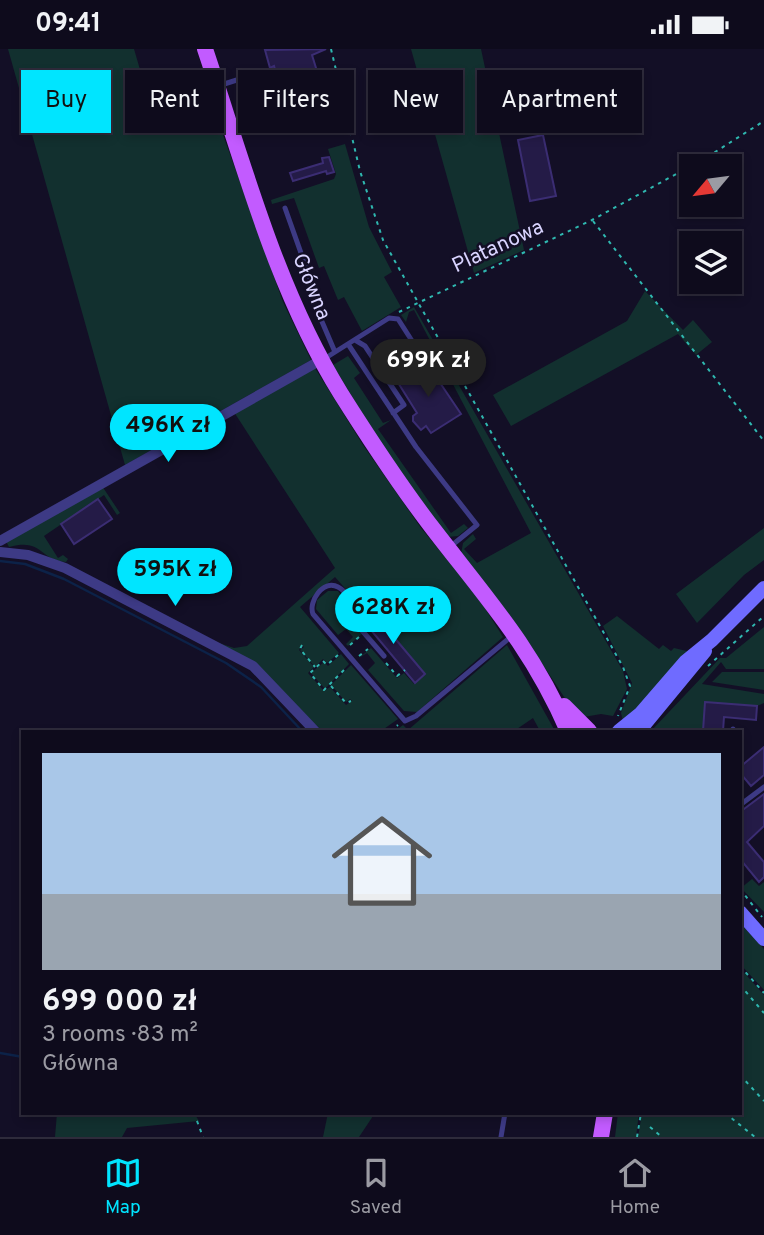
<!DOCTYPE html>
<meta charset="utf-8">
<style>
:root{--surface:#0e0b1c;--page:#1c1929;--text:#f1f3f6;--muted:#9b9ba3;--line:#2e2b3b;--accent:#00e5ff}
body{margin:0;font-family:Overpass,sans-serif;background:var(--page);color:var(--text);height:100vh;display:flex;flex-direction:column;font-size:26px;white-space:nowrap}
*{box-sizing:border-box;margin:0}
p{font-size:23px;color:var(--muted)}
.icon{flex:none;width:38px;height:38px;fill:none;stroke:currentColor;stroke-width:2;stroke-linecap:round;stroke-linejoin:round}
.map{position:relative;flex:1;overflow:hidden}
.drawer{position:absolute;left:21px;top:681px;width:721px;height:385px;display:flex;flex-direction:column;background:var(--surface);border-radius:0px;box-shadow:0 4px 10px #0003,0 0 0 2px var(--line)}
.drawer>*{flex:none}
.top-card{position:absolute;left:21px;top:21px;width:723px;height:63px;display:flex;gap:14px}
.needle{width:46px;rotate:241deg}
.fabs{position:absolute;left:679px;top:105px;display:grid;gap:14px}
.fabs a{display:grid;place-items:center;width:63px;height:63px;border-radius:0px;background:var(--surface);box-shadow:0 4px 10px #0003,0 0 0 2px var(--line);font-size:35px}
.price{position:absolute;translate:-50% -60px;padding:0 16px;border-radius:24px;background:var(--accent);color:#111;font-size:23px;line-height:46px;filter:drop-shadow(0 2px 4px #0008)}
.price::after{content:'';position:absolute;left:50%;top:42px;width:21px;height:16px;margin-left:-10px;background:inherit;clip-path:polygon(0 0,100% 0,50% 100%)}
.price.selected{background:#222;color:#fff}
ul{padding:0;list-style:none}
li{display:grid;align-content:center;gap:14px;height:371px;padding:0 21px}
li span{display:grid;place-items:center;height:217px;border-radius:0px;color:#555}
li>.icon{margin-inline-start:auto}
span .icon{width:126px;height:126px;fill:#fffc;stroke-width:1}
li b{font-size:30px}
.tag{padding:0 24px;border-radius:0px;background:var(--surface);box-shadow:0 4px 10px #0003,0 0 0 2px var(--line);font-size:24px;line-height:63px}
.tag.selected{background:var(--accent);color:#111}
.status{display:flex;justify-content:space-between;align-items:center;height:49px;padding:0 35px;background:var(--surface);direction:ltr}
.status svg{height:19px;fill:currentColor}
.tab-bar{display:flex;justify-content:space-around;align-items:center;height:98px;border-top:2px solid var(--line);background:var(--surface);font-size:19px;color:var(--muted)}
.tab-bar a{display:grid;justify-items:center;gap:4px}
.tab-bar .selected{color:var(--accent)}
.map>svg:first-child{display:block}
</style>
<div class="status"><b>09:41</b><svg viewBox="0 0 49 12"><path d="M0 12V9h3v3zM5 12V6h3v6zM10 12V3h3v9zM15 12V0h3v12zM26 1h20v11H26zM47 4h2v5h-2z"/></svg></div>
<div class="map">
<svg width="764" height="1088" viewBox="0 0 764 1088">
<rect width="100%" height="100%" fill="#130f26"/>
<path fill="#12302f" d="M8 0H134L155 72 212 55 283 253 311 311 125 416Z
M411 0H481L524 201 474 224Z
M345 95 369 178 392 223 384 228 401 258 362 282 344 248 338 251 324 217 319 219 294 149 272 155 271 151 334 130 336 125 328 100Z
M645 242 683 281 693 271 712 293 696 306 678 285 511 377 493 346 627 272Z
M414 258 623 622 627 640 613 667 601 665 578 669 512 569 461 505 463 494 473 485 476 490 464 500 477 514 531 484 414 261 409 263 406 273 401 266Z
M348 307 360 324 354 329 383 374 391 371 378 380 451 484 464 475 468 479 458 487 447 488 387 405 333 316Z
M315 319 363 396 421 479 478 548 503 588 417 663 404 662 368 621 375 614 367 604 359 609 371 599 397 629 404 624 414 635 425 625 370 560 366 563 335 528 300 558 339 604 327 614 323 610 315 618 300 601 304 598 302 596 299 601 314 618 308 624 324 642 330 638 346 656 352 652 350 650 346 653 331 636 351 616 398 670 381 682H323L219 594 234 599 247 597 335 519 234 363Z
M102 437 120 464 117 466 104 446 44 487 58 509 63 506 68 510 66 513C38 511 44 489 9 498L6 492Z
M764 479V511L744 526 697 574 676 545Z
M328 542H338L350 556 343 563 362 585 348 597 346 595 353 588 346 580 338 586 316 560 317 551Z
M617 567 659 600 663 596 671 602 674 599 691 603 644 655 623 672 621 664 632 634 603 577Z
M764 578V620H726L721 613 702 635 764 645V654L757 657 705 653 703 682H651L720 609H726Z
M507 596 555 682H540L533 669 514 682H395L403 676 408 681Z
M341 605 349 615 325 640 311 624 324 613 328 617Z
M722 623H764V641L712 633Z
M752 830 759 837 764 833V863L741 839Z
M740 874 764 900V941L740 915Z
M740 919 764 946V1088H638L642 1064H740Z
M57 1064H194L199 1072 127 1079 122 1088H55Z
M328 1064H372L373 1067 359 1088H323Z
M618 1064H639L636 1088H615Z"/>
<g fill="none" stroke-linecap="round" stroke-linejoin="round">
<path stroke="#0c2248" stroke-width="2.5" d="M0 512 25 515 64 530 226 614 261 638 302 682
M0 1004 23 1008"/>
</g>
<path fill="#241b47" stroke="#3b2d73" stroke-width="2" d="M326 0 312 6 325 48 286 60 274 17 270 19 265 1Z
M508 27 509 34 527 31 535 51 520 54 518 46 503 49 499 29Z
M543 86 556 147 530 152 518 91Z
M329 108 334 123 327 125 326 122 293 132 290 124 323 114 322 109Z
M426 313 461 365 431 384 426 377 421 381 413 372V367L417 364 397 332Z
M98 450 112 470 74 495 61 475Z
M370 560 425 625 415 634 360 568Z
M705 653 757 657 756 671 724 668 723 682H703Z
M764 698V726L751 737 740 724V718Z
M764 745V777L747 793 764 813V828L759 833 740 810V763Z"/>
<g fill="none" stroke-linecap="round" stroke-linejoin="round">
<path stroke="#2fb8b0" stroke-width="2" stroke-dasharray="3.5 5" stroke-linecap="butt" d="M331 0 360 122 383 191 623 618 630 637 618 667
M693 117 764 72
M593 172 764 392
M399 263 592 171 691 117
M302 596 300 600 315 618
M350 596 359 588
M338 606 327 616 323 612 310 624 324 641 347 618
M359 607 368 600
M386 614 397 627 405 621
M708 617 764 567
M331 637 346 654 351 652
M390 682 398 676
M740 840 762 868
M740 917 764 944
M740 936 764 964
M740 1026 764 1052
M194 1064 203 1088
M725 1064 755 1088
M650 1078 662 1088
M637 1088 641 1064"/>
<path stroke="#3d3a85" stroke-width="5" d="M221 36 240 30
M285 159 317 249V261L335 303
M355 291 365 297 404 356 393 364
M348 295 416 398 477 476 451 497
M324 310 389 269 398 270 414 295 378 317
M355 555 346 563 384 607
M359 559C353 552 346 542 338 538 323 530 308 553 313 565L405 672 416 667 513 586
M733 682V680
M740 756 764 738
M501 1088 505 1064"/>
<path stroke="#3d3a85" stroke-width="10" d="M0 492 321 311
M0 503 28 506 65 519 253 617 315 682"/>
<path stroke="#6f6bff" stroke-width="14" d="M619 682 640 665 685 613 712 591 764 539
M639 682 705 602
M740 863 764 890"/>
<path stroke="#c25bff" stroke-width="16" d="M205 0C244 116 276 240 341 345 370 391 400 437 434 481 488 551 532 599 568 682
M564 657 589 682
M601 1088 605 1064"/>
</g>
<g text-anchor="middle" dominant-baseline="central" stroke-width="5" stroke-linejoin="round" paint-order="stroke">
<g font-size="21" fill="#d9d4ff" stroke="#130f26">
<text transform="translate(498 198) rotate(-25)">Platanowa</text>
<text transform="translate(311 238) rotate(68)">Główna</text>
</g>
</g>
</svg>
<div class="fabs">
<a><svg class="needle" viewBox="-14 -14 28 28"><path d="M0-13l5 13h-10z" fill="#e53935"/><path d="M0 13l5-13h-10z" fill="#9b9ba3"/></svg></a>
<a><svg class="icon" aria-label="layers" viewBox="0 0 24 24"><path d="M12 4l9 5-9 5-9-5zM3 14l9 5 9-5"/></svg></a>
</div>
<b class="price selected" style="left:428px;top:350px">699K zł</b>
<b class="price" style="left:168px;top:415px">496K zł</b>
<b class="price" style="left:175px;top:559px">595K zł</b>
<b class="price" style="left:393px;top:597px">628K zł</b>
<div class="top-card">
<a class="tag selected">Buy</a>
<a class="tag">Rent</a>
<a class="tag">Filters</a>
<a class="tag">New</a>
<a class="tag">Apartment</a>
</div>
<section class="drawer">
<ul>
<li><span style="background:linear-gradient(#a9c7e8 65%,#9aa5b1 0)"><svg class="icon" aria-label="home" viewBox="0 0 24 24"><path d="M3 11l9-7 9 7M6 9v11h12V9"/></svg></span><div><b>699 000 zł</b><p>3 rooms · 83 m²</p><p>Główna</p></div></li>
</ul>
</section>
</div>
<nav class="tab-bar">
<a class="selected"><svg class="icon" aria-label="map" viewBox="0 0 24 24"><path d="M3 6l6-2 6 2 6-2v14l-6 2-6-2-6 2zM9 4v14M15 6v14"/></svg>Map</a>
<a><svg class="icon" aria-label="saved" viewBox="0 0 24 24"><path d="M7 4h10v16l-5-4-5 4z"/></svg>Saved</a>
<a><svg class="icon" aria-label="home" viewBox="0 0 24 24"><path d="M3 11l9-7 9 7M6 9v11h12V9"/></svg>Home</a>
</nav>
